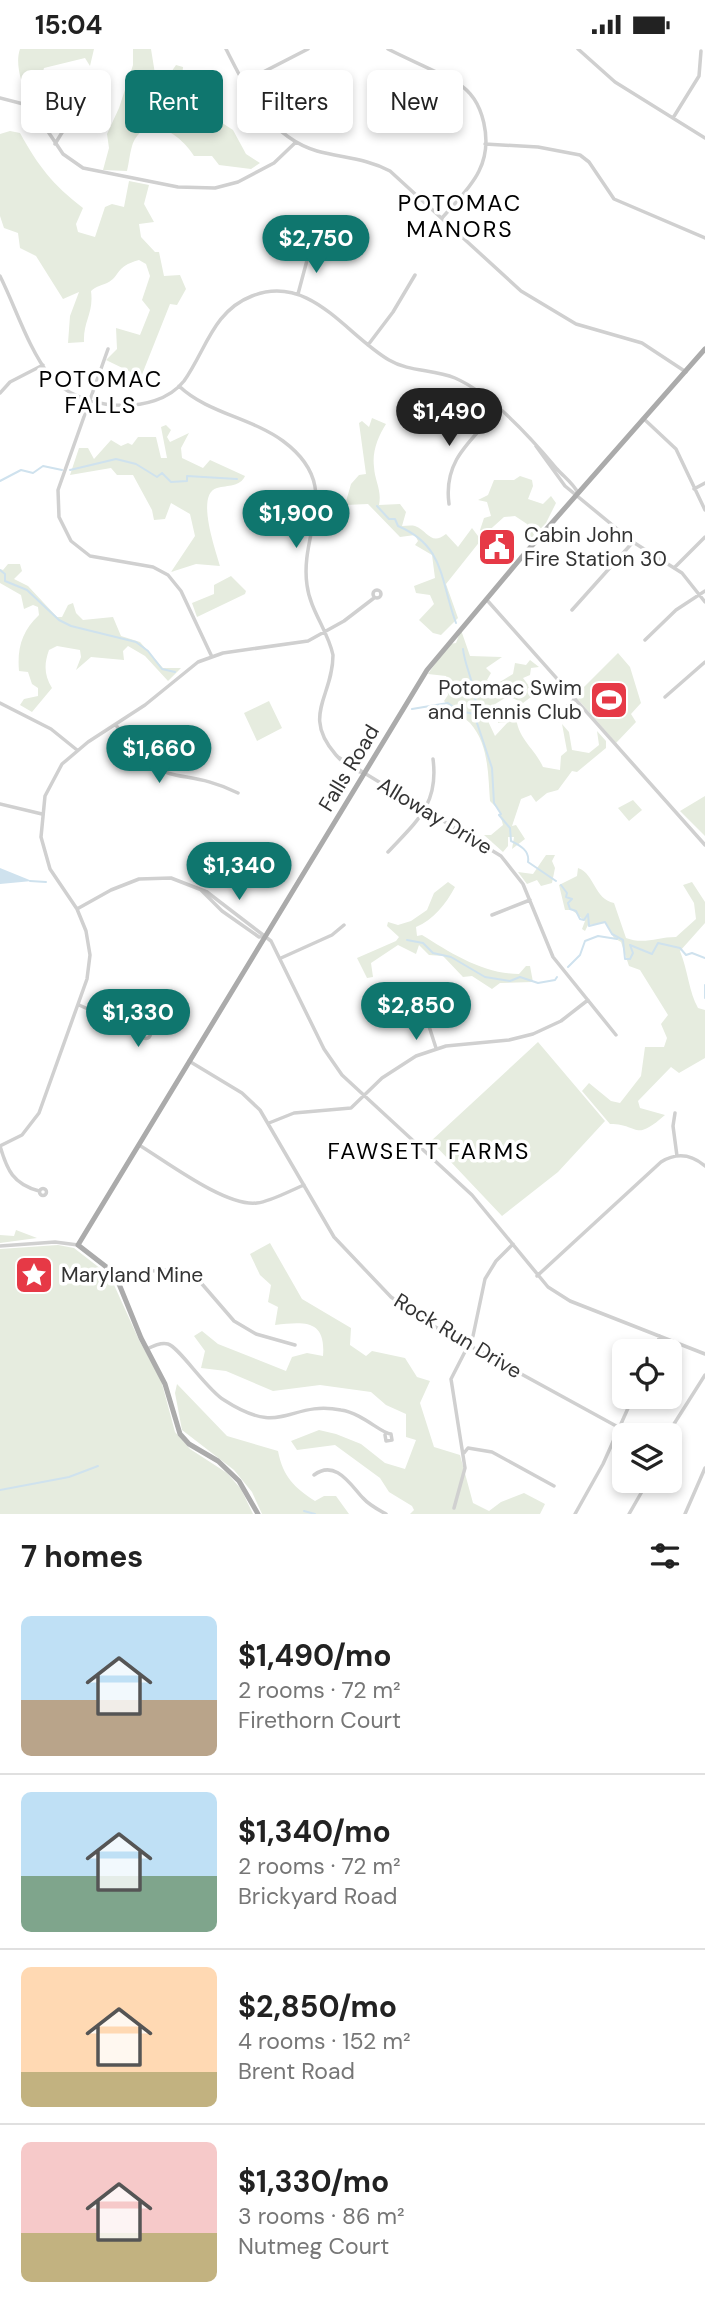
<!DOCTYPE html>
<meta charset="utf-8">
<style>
:root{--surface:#fff;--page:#f6f6f6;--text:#222;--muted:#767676;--line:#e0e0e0;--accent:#0f766e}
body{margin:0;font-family:"DM Sans",sans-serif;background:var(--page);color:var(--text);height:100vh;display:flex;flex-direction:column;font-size:26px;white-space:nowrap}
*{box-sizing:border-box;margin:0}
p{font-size:23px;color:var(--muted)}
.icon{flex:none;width:38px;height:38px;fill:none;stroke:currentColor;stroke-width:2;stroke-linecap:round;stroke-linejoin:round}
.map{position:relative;height:1465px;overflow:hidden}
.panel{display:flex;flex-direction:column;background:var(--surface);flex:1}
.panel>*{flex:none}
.banner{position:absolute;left:21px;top:21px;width:663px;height:63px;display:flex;gap:14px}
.tools{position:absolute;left:612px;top:1290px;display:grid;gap:14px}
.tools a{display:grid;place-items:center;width:70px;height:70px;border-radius:10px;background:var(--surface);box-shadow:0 4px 10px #0003;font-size:35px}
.price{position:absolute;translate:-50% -60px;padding:0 16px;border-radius:24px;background:var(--accent);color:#fff;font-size:23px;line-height:46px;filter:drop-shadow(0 2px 4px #0008)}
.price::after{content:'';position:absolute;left:50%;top:42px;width:21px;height:16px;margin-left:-10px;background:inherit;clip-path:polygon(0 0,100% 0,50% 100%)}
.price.selected{background:#222;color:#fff}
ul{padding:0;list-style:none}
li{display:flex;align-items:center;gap:21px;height:175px;padding:0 21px}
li+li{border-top:2px solid var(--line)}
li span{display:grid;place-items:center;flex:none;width:196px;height:140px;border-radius:10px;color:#555}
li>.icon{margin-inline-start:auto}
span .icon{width:84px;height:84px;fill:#fffc;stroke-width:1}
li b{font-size:30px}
h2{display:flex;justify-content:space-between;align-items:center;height:84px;padding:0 21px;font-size:30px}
.pill{padding:0 24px;border-radius:10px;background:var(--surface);box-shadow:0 4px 10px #0003;font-size:24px;line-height:63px}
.pill.selected{background:var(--accent);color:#fff}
.status{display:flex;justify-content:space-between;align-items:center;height:49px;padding:0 35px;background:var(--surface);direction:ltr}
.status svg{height:19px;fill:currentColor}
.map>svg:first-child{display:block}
</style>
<div class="status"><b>15:04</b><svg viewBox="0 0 49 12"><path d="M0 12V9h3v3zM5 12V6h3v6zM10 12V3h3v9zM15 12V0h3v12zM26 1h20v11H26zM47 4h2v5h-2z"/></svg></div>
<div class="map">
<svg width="705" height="1465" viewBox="0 0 705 1465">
<rect width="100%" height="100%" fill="#fff"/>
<path fill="#e6ecdf" d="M20 0H94L90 17 85 9 44 19 35 49 27 46C21 33 15 14 20 0Z
M133 0H151L156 31 167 29 176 16 183 18 182 28 191 32 203 27 210 66 233 81 246 105 260 114 251 120 219 116 212 107H194C182 87 148 61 133 94 130 102 129 114 127 122L103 121 109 99 107 85 119 59 133 16Z
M10 82 20 84C39 118 52 135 83 159L76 175 78 183 95 188 105 158 112 155 124 158 129 132 149 136 144 155 154 173 139 175 141 188 155 203H159L164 227 180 226 186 240 177 256 170 255 141 328 106 311 117 300 116 279 140 286 150 261 142 251 150 227 146 215 139 211C114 218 121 227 107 234 100 237 97 237 91 242 94 264 83 272 84 293L68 294 70 267 79 243 63 250 36 207 20 199 18 184 4 179 0 167V85Z
M372 369 386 375C378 388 372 402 374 418 375 433 382 441 379 456L400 455 406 463 402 477C406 477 411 476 415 477 428 482 431 497 446 485L458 498 472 479 481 491 446 535 458 569 441 586 433 584 419 571 434 555 430 546 416 544 414 537 435 529 432 506 415 496 418 492 415 486 400 488 368 455 345 456 351 435 359 426 366 425 359 374 362 372 369 378Z
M166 376 171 381 167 388 170 393 189 384 181 399 182 409 203 419 210 411 245 427C240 438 228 436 217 439 195 445 216 502 220 517L196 515 171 523 195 487 190 465 171 454 165 470 154 471 152 461 133 426H117L111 419 70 426 79 399H88L94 410 111 391 121 397 128 394 132 396 138 388H156L161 409H167L161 378Z
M520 427 532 431 533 437 528 450 543 455 551 447 556 454 546 474 527 494V475L515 467 504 468 484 486 480 481 484 469 491 467 487 453 478 451 488 446 494 431H514Z
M8 515H20L22 522 14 530 28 537 57 568H62L68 556 73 554 76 564 83 571 113 568 121 587 140 593 163 619H181L168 632 145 607 128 597 123 602 124 611 91 608 76 621 81 608 80 601 57 597 49 601C44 615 44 626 52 639L32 663 20 656 24 650 38 647V639L32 635 28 623 19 622C17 599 22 582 39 566L38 558 33 556 24 560 21 546 0 534V520L3 521Z
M231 527 246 542 245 545 197 568 192 554 214 545V536Z
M461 581 470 607 502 608 486 619 491 624 487 631 495 636 513 625 515 614 526 616 530 611 539 618 531 619 530 626 523 629 535 645 523 654 508 647 492 657 487 670 495 687 508 673 498 674 501 665H507L510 668 516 666C517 690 534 698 543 718L560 721 561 707 567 702 562 675 569 683 572 701 589 704 599 696 597 682 606 692V699L577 723 572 722 558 741 547 744 536 753 531 746 521 750 512 777 516 776 525 790 512 800 514 788H508V797L503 803 484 786H491L503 776 499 761 490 752C488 726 489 695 470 674 462 666 451 661 444 652L448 646 446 627 428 625 449 595 456 594Z
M618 604 630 618 641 654 631 665 636 673 616 694 575 647Z
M269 652 282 679 257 692 244 664Z
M705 747V787L680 762Z
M633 751 642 761 629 772 618 759Z
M546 806H555L552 812 555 819 552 834 541 837 537 831 527 835 518 823 533 825Z
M578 819C595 825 594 850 614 854L626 889C644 896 657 888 676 888L696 870 694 854 683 836 692 833 705 853V874L680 902C688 922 689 943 698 959L705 961V1009L679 1024 671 1018 638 1052 640 1059 665 1066C633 1094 640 1075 610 1075L582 1042 589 1034 611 1052 620 1054 641 1027 645 998H664L667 989 661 975 668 966 640 921 629 917 621 893 614 889 605 874 588 876 585 882 582 880 585 872 572 861H565L559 836 577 827Z
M448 833 455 838C446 855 433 871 416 878L417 887 422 886C451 904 483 925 519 925L526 917H530L533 933 500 934 492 940 472 927 463 928 443 907 429 906 419 896 416 905 398 896 371 914 373 928 367 929 357 909 396 892 399 888 387 877 388 873 398 876 411 872 427 861 434 844Z
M538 993 605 1072 558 1123 502 1167 431 1092Z
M16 1181 37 1189 0 1194V1186L14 1187Z
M270 1194 302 1250 351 1279 350 1296 366 1307 372 1302 405 1309 417 1328 430 1332 420 1354 434 1398 460 1406 473 1454 489 1462 501 1453 524 1444 545 1455 540 1465H410L414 1461 412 1457 389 1443 380 1429 335 1396 297 1401 291 1392 319 1381 336 1385 361 1395 385 1414 405 1420 416 1391 406 1388V1365L386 1356 371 1343 320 1336 273 1342 226 1322 201 1319 205 1302 194 1287 202 1282 218 1295 286 1322 292 1308 307 1304 323 1307C326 1270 304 1273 275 1276L278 1258 268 1253 271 1236 260 1226 250 1205Z
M58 1196 74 1199 110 1227 139 1291 161 1331 175 1383 190 1400 227 1424 241 1440 253 1465H0V1200Z
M177 1335 227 1387 278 1402C283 1428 294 1438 315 1452L324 1447H336L349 1465H262L252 1443 234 1421 182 1381 175 1344Z"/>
<path fill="#cfe2ee" d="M0 819 32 832 0 835Z"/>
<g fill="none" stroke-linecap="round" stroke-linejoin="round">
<path stroke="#cfe2ee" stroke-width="2" d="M70 421 116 410 136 415 157 428 162 424 171 433 187 432V427L237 430
M0 432 21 421 33 424 43 417 62 421
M377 457 389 470H395L398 477C445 497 440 531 456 574
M0 521 5 525V532L27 541 59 571 71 577 136 593 148 602 162 620 175 623
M463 600C465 620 479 642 475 664
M412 660 448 654 459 662 474 665 492 719 494 754 501 765 499 766 510 779 511 792C519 796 530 801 528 813L556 832
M30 832 46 833
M561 836 567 844 566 848 572 850 568 854 570 860 576 862 580 870 584 871 588 865 589 877 605 873 612 885 623 891 625 910H630L633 904 630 896 652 905 658 894 680 899 686 906 692 904 705 909
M407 891 423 894 433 904 451 908 485 928 510 932 520 928 538 934 555 931 557 928
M568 918 580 906 585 892 598 887 617 890
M705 936V949
M0 1441 69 1428 98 1417
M304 1462 315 1465"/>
<path stroke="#d0d0d0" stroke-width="3.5" d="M226 0C247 41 269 88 317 102 342 109 366 109 390 122L521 242 576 275 642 294 686 323
M388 0C411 12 435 21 457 34 485 50 493 94 479 122 471 139 454 155 442 169
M578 0 615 33 705 89
M242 34 308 0
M0 49 31 57 63 105 83 119 178 138 215 139 238 133 274 114 296 93
M673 69 699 27 701 2
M55 95 77 59 92 44
M485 95 538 98 580 106 589 113 614 150 705 189
M0 227C16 259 28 299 50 327 77 361 155 369 184 332 206 301 213 262 252 247 310 224 346 286 389 311 409 323 433 320 455 329 492 345 532 390 557 420 564 428 573 434 578 444
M298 245 310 200
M368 296 393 263 415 226
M108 300 58 441 59 468 71 492 90 507 153 518 168 526 181 542 212 608
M179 337C207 364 252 369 283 392 345 438 299 482 307 536 310 561 328 582 333 606 333 648 301 666 336 706 344 715 352 722 364 724
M0 344 10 333 43 316
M644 370 676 400 705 461
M536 397 565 437 633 493 682 524 705 553
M694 440 705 434
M449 455C443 411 471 392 498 361
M674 519 705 488
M373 545a4 4 0 1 1 8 0a4 4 0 1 1-8 0Z
M486 550 705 796
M572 561 633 493
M645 591 676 561 705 542
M665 648 705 613
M0 654 51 680 77 701
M557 666 575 650
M116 676C162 746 177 714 238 744
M338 708 501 807 523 835 553 908 616 986
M0 755 42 765
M388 803C417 772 439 755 433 710
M201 841 222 862 259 888 265 887
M77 860 111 841 139 830 171 829 207 843 271 892 324 1000 342 1026 472 1146 548 1238 570 1252 705 1305
M492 866 530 851
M281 909 332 886 344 876
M414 950 427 971 436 999
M79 956 142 984
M141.5 985a4.5 4.5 0 1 1 9 0a4.5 4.5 0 1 1-9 0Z
M189 1012 242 1044 260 1061 334 1188 391 1248 430 1275 618 1378
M675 1064 673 1077 677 1107
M269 1074 294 1064 351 1059 382 1029 416 1007 446 997 509 991 533 985 561 972 588 951
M139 1096C167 1113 226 1158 257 1154 272 1152 289 1142 304 1136
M39.5 1143a3.5 3.5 0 1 1 7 0a3.5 3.5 0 1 1-7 0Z
M39 1142C13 1135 7 1121 0 1097L22 1086 39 1064 87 930 90 906 86 882 77 860 50 820 41 788 45 747 62 715 88 693 145 656 198 613 223 604 308 592 344 572 374 549
M0 1197 55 1193 78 1196
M113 1225 164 1221 184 1224 202 1235 234 1272 256 1285 295 1296
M537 1227 661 1113C677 1103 691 1105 705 1117
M147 1300C153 1297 161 1293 168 1295 179 1298 207 1341 224 1351 284 1390 288 1351 341 1361 362 1364 382 1385 391 1385L392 1391 386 1392 385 1386
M654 1302 660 1287
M667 1386 705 1326
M464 1404 468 1399 492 1403 554 1437
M314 1426C335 1410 350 1435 363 1449 369 1456 377 1460 386 1465
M454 1459 465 1419 451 1330 473 1287 485 1230 496 1212 513 1195
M575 1465 603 1415 633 1348
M629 1465 648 1432
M685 1465 705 1419"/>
<path stroke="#ababab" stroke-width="5" d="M258 1465 239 1432 218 1412 189 1395 180 1385 165 1335 141 1289 117 1230 109 1220 78 1196 427 621 521 509 705 300"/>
</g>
<defs>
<symbol id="civic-square" viewBox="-11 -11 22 22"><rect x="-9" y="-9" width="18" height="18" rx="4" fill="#e63946" stroke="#fff"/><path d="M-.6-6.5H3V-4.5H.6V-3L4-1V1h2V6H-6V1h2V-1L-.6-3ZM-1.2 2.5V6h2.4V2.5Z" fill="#fff"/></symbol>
<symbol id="stadium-square" viewBox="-11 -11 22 22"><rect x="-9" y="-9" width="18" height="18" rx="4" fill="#e63946" stroke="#fff"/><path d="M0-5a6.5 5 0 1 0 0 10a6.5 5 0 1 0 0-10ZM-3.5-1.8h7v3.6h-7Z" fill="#fff"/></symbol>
<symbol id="sight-square" viewBox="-11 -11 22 22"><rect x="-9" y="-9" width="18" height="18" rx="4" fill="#e63946" stroke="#fff"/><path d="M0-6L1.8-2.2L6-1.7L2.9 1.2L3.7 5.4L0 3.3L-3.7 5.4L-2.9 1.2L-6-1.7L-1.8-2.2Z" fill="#fff"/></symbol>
</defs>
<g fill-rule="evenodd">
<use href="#civic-square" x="475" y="476" width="44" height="44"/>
<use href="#stadium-square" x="587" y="629" width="44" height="44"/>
<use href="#sight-square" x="12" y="1204" width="44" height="44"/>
</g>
<g text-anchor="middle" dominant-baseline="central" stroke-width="7" stroke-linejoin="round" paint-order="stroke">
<g font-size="21" fill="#333" stroke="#fff" text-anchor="start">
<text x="524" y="486">Cabin John<tspan x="524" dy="24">Fire Station 30</tspan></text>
<text x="582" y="639" text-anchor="end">Potomac Swim<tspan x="582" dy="24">and Tennis Club</tspan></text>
<text x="61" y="1226">Maryland Mine</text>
</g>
<g font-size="21" fill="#333" stroke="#fff">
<text transform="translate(349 719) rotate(-59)">Falls Road</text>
<text transform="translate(435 767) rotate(31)">Alloway Drive</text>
<text transform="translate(458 1287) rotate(31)">Rock Run Drive</text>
</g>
<g font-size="23" letter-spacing="2" fill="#000" stroke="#fff">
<text x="460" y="154">POTOMAC<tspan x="460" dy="26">MANORS</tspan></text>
<text x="101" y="330">POTOMAC<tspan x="101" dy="26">FALLS</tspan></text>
<text x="429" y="1102">FAWSETT FARMS</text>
</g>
</g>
</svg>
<div class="tools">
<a><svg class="icon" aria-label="locate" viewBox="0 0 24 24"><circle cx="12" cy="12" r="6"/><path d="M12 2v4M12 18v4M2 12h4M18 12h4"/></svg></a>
<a><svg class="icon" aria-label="layers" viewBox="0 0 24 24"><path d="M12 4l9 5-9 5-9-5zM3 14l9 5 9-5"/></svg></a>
</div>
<b class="price" style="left:316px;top:226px">$2,750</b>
<b class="price selected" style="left:449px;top:399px">$1,490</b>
<b class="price" style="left:296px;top:501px">$1,900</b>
<b class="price" style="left:159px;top:736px">$1,660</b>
<b class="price" style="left:239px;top:853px">$1,340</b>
<b class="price" style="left:416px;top:993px">$2,850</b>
<b class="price" style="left:138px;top:1000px">$1,330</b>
<div class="banner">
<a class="pill">Buy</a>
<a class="pill selected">Rent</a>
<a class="pill">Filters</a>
<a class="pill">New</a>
</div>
</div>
<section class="panel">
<h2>7 homes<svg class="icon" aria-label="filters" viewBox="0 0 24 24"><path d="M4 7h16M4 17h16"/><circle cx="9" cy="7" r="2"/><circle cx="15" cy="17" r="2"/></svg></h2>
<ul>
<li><span style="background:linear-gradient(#bfe0f5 60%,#b9a48a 0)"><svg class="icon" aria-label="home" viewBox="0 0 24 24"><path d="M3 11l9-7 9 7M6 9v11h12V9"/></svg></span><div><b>$1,490/mo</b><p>2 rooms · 72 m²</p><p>Firethorn Court</p></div></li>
<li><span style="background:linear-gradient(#bfe0f5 60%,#7fa58c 0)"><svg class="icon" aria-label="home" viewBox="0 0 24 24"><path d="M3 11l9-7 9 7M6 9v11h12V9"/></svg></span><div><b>$1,340/mo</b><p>2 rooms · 72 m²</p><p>Brickyard Road</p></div></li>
<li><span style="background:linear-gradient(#ffd9b3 75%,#c2b280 0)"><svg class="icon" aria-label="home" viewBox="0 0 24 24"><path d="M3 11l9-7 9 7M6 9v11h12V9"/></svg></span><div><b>$2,850/mo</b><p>4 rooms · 152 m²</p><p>Brent Road</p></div></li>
<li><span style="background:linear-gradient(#f6c9c9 65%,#c2b280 0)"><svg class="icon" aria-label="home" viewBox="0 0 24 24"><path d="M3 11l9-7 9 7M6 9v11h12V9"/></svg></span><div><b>$1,330/mo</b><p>3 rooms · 86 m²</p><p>Nutmeg Court</p></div></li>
</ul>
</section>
